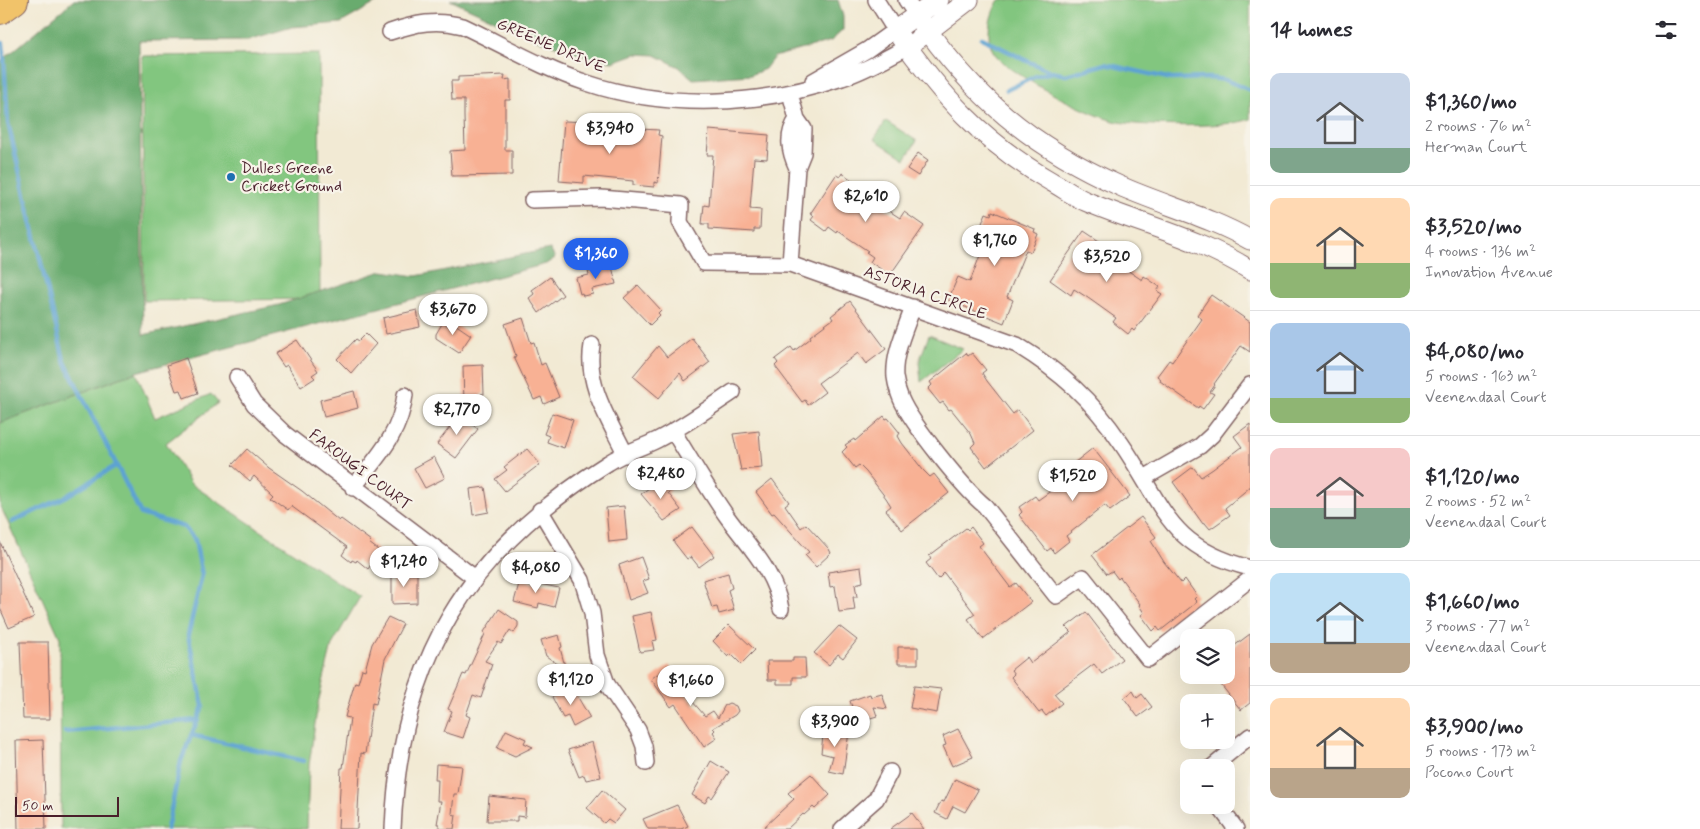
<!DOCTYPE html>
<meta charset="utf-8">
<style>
:root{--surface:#fff;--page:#f7f7f7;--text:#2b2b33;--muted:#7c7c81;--line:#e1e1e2;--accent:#2563eb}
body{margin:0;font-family:Mynerve,sans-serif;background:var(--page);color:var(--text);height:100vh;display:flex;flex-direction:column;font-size:19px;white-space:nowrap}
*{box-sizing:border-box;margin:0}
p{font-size:16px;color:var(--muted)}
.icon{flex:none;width:28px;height:28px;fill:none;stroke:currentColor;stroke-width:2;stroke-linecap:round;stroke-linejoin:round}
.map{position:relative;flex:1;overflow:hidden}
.drawer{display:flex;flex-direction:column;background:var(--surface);width:450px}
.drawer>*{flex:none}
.buttons{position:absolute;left:1180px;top:629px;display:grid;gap:10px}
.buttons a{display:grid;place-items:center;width:55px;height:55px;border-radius:10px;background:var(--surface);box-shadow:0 5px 20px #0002;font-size:25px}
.scale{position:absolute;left:15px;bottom:12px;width:104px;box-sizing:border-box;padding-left:5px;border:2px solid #4a1f2b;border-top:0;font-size:14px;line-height:18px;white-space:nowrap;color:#4a1f2b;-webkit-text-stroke:4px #f7f3e8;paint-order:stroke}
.price{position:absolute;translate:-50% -42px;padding:0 11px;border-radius:18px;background:#fff;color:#222;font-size:16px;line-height:32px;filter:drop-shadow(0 1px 2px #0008)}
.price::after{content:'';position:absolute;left:50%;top:30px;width:15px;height:11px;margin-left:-8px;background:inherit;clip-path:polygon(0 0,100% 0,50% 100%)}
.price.current{background:var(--accent);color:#fff}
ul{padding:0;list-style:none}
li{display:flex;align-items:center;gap:15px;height:125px;padding:0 20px}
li+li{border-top:1px solid var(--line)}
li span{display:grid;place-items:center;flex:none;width:140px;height:100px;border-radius:10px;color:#555}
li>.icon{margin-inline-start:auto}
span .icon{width:60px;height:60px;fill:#fffc;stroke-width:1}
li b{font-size:21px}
h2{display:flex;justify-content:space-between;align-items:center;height:60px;padding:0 20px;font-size:21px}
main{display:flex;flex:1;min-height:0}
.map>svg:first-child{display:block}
</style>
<main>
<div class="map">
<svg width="1250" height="829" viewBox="0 0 1250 829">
<rect width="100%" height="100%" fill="#f7f3e8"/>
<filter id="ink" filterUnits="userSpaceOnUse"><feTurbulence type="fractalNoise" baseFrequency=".02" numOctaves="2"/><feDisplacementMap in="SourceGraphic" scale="10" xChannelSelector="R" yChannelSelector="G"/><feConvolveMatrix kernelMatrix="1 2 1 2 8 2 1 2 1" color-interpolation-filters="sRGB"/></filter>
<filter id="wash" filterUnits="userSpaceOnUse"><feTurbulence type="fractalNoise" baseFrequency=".0096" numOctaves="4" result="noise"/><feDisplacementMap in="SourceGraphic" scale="20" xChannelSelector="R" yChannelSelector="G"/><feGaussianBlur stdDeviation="1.12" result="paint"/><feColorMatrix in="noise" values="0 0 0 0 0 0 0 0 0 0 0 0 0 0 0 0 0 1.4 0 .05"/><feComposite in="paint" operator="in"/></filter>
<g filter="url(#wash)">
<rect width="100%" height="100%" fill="#f2ead4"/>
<path fill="#82c67f" stroke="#667255" d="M999 0H1250V119C1230 128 1137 127 1114 121 1089 115 1004 72 993 51 985 35 990 14 999 0Z
M319 54 320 299 144 301 142 56Z
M886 121 917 141 905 159 874 139Z
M929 335 963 349 921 382 919 362Z
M136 372 155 418 211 394 218 403 166 443 191 484 360 597 332 645 318 703 309 765 307 829H61L60 638 0 505V423Z"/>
<path fill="#69ab6e" stroke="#5a654c" d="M74 0H381L341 23 292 27 248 40 139 41 143 335 279 305 382 271 416 276 550 249 555 258 546 264 136 372 0 423V62Z
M450 0H838L843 16V30L831 41 774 57 765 69 751 75 693 79 679 67 655 55 635 54 613 62 593 59 538 40Z"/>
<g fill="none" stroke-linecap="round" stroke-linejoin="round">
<path stroke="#5da3d2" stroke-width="4.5" d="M982 38 1029 62 1053 72 1066 75 1105 64 1172 79 1210 78 1225 80 1250 90
M3 43 8 123 64 360 141 514 184 527 195 540 202 575 188 635 203 706 181 761 167 829
M1007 90 1036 76 1052 72
M12 522 65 497 117 465
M65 732 198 720
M191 735 304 761"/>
</g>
<g id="blocks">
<path fill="#f8b194" d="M505 75 504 80 510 79V100H505V150H512V175L452 176 450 151 465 150 464 116V100H452L451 81H458V77Z
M564 121 589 122V130L639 133 640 129 659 130 658 135 662 136 658 183 654 182V187L633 185V181L584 176V183L559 181Z
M709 130 769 135 767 159 754 158 750 209 761 210 760 229H754V232L709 229V224H702L704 205 709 206 711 179 713 155H707Z
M918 153 928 160 918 176 907 169Z
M842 173 858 184 856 187 864 193 863 194 900 218 904 212 924 226 890 275 870 262 873 257 866 252 868 251 838 231 837 233 829 227 826 231 811 220 814 216 810 214 836 175 840 177Z
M992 211 1035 229 1034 232 1038 234 1031 252 1026 250 1013 282 1007 297 1013 300 1004 323 948 300 958 277 970 282 988 234 979 231 986 213 991 215Z
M1084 231 1105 245 1100 252 1142 280 1144 276 1160 287 1157 291 1162 294 1134 331 1132 329 1128 334 1113 322 1116 318 1088 298 1074 289 1071 295 1050 280Z
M612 266 616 284 592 289 593 294 583 296 582 293 580 294 576 278 589 275 588 272Z
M550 277 563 295 539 313 529 298 534 294 532 290Z
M638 285 661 310 658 313 660 315 650 325 624 298Z
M1211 295 1250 322V352L1241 346 1214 384 1215 385 1210 392 1214 394 1203 409 1199 406 1198 408 1160 381 1161 379 1157 376 1169 360 1172 362 1202 319 1197 315Z
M850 301 886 349 866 364 858 353 818 383 825 392 808 405 805 400 802 402 775 366 778 363 775 359 791 347 794 351 811 338 810 336 833 319 831 316Z
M417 310 420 327 386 334 383 318Z
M523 318 531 343 534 342 541 365 545 363 559 397 544 404 541 397 534 400 514 357 516 356 505 324Z
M443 322 449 326 452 322 471 335 459 353 436 338V334Z
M366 334 376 344 351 373 337 359 356 339 359 341Z
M692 338 710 362 685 381 680 373 659 398 633 376 658 346 667 357Z
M297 340 318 371 312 375 315 378 301 387 287 365 284 367 275 354Z
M966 353 968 356 972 353 986 370 982 373 987 381 1013 414 1018 410 1033 430 986 467 971 447 975 443 971 434 951 409 949 410 943 402 940 404 928 389 932 385 930 382Z
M186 358 198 393 184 398 181 390 176 391 167 365Z
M483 365 484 394H481V403L464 404 463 366Z
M354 391 358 408 324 417 320 400Z
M457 413 478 429 456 458 437 444 450 427 448 425Z
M552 413 573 420 564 448 547 442 549 436 544 434Z
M884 416 886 419 888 418 900 433 898 436 902 443 923 470 930 477 934 474 949 493 902 530 886 510 891 506 886 498 866 472 859 465 855 468 842 452 847 447 845 445 854 439 855 441Z
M1250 424V487L1225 508 1230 515 1210 529 1205 523 1203 524 1173 482 1193 467 1201 477 1213 469 1242 447 1234 436Z
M759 431 762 468 741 470 733 434Z
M1093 448 1130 496 1110 511 1105 505 1066 536 1069 541 1054 553 1051 548 1047 551 1019 515 1022 512 1019 507 1035 496 1038 500 1066 480 1078 469 1074 463Z
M247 449 269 468 302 491 339 521 341 519 371 541 369 543 386 556 377 569 371 565 368 569 357 560 356 562 352 560 351 562 342 555 347 547 291 506 288 510 270 497 273 494 254 476 250 481 232 465Z
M527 449 540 464 505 491 495 479 507 470 504 467Z
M434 457 445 478 425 488 414 468Z
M662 478 671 490 668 493 681 510 664 521 641 494Z
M772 479 789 502 785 505 801 528 806 524 829 549 831 553 816 567 805 555 809 552 774 513 772 514 756 492Z
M485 487 489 512 473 515 470 489Z
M624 506 627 540 609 542 606 508Z
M1141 517 1156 537 1151 541 1164 562 1181 583 1185 579 1197 596 1194 599 1197 602 1160 631 1157 627 1153 631 1141 615 1144 613 1139 605 1140 604 1120 577 1118 579 1112 571 1107 574 1092 555Z
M692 527 714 556 699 567 691 557 687 559 673 541Z
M971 527 983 543 979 546 1010 587 1016 583 1031 602 983 639 968 619 975 614 944 573 938 579 926 563 931 559 929 556 966 528 968 530Z
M0 542 34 617 9 628 0 608Z
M641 557 649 579 643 581 648 593 629 600 619 565Z
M861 567 863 582 855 584 857 597H853L855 610 839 612 835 586 830 587 828 572Z
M392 573H417V603L392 604Z
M728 573 732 588 728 590 734 610 719 614 717 607 712 608 703 580Z
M520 580 559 588 554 607 539 603 538 608 514 602Z
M499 609 518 622V626L514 633 510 630 501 644 498 642 485 661 492 664 481 698 473 695 466 715 470 717 463 738 444 732 452 711 448 709 463 674 466 675 485 634 484 632Z
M651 612 657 640 652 641 654 650 640 652 632 616Z
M1086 612 1122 659 1102 674 1094 664 1054 694 1062 703 1046 716 1042 711 1039 713 1011 677 1014 674 1011 670 1027 657 1031 663 1071 632 1066 627Z
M388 617 403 624 385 659 376 704 372 703 365 754 361 753 357 829H338L341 768H343L350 718 345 717 348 706 355 682 358 683 362 669 365 670 372 644Z
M729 625 755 650 741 664 731 654 728 657 713 641Z
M839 626 857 640 843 658 838 654 829 665 814 653Z
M1250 634V703L1241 710 1213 675H1226V652Z
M559 635 562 647 560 648 566 670 546 656 541 640Z
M20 642H48L50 719H23Z
M898 647H918V664H898Z
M793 658H805L806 677H793V684H777V680H768L767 661H793Z
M669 665 683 682 679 686 705 716 713 711 718 718 725 705 729 703 736 706 738 711 735 715 713 728 715 730 713 732 717 738 704 747 675 704 671 707 651 679Z
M569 682 590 718 573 727 568 716 563 718 552 697 555 696 553 689 564 693Z
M914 686 941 689 937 713 910 708Z
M1133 691 1137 698 1142 694 1152 707 1138 717 1124 698Z
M870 694 871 697 882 694 887 709 874 707 877 716 857 722 850 701Z
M824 727 849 732 843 774 829 771 833 756 821 753Z
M958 729 973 757 952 766 943 746 946 745 943 736Z
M506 730 526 739 524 743 533 747 515 756 497 748Z
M43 740 46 829H18L16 741Z
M592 742 601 777 586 780 584 775 579 777 568 750Z
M711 761 729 772 712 798 709 796 705 803 692 795Z
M436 764 462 766 458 794H454L452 814 456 815 454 829H439V824H437L441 801H437L438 780H435Z
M811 774 830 795 815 809 813 807 804 815 803 814 787 829H762L794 799 788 793Z
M955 779 978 790 965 812 953 806 947 819 935 813 941 801 944 802Z
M602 790 625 810 614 823 608 819 604 823 587 808Z
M489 796 526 800 525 817 517 816V821H487Z
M677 805 688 826 681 829H648L643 819Z
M912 813 924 829H890Z"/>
</g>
</g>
<g filter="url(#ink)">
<use href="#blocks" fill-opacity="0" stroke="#856666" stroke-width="1"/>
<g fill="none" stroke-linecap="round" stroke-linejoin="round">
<defs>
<path id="minor" d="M906 0 917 16
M390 32C416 23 436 19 463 26 503 45 544 69 587 83 668 110 761 106 842 78 865 71 886 58 907 47
M813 81 867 50 895 30 876 0
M790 93 797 119 804 129 803 153 797 168 790 264
M797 168C789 151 786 135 797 119
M532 200 601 198 681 205 680 222 704 263 790 264 1017 345C1061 372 1092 400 1121 443 1164 505 1167 547 1250 568
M913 307C906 328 893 354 895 377 896 384 898 392 901 399 911 423 964 489 985 506L1056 596 1083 577 1148 659 1250 579
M592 345C585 384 609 420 626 455
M237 377 254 404 285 434 475 578
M673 431C691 460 708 490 728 518 750 548 775 572 781 609
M1144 478 1200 446 1212 435 1250 385
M353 488C377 457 400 435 405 395
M540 510 582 580 592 613 597 655 607 684 638 730 644 746 646 763
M1211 768 1250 736
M1218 805 1236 829
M393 829C400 660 466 552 608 463 623 453 641 448 657 440 683 427 708 409 733 392
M842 829 876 799 890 772"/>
<path id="tertiary" d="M939 0 895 30C942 96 981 141 1052 182 1063 188 1074 196 1085 201 1139 224 1200 238 1250 270
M917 16C974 97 1029 145 1120 186 1163 205 1210 217 1250 240
M918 39 969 0"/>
<path id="motorway" d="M0 10 14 0"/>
</defs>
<use href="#minor" stroke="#856666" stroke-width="18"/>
<use href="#tertiary" stroke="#856666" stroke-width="21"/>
<use href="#motorway" stroke="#856666" stroke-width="30"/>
<use href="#minor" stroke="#fff" stroke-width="15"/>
<use href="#tertiary" stroke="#fff" stroke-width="19"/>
<use href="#motorway" stroke="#f1c36a" stroke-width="28"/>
</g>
</g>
<circle fill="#1f6fb2" stroke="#f7f3e8" stroke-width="2" cx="231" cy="177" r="5"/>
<g text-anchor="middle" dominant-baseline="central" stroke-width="4.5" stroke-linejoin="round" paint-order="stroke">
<g font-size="16" fill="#4a1f2b" stroke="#f7f3e8">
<text transform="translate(551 46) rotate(23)">GREENE DRIVE</text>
<text transform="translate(925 293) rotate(20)">ASTORIA CIRCLE</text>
<text transform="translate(360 470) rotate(37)">FAROUGI COURT</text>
</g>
<g font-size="16" fill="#4a1f2b" stroke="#f7f3e8" text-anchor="start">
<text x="241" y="168">Dulles Greene<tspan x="241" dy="18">Cricket Ground</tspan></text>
</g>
</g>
</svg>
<div class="buttons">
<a><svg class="icon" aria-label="layers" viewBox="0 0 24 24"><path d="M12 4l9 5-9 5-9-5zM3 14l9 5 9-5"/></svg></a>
<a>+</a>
<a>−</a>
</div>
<div class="scale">50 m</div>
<b class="price" style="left:610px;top:155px">$3,940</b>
<b class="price" style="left:866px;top:223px">$2,610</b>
<b class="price" style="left:995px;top:267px">$1,760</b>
<b class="price current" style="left:596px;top:280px">$1,360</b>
<b class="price" style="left:1107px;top:283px">$3,520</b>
<b class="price" style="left:453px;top:336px">$3,670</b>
<b class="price" style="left:457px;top:436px">$2,770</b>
<b class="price" style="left:661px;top:500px">$2,480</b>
<b class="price" style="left:1073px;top:502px">$1,520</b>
<b class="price" style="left:404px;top:588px">$1,240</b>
<b class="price" style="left:536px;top:594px">$4,080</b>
<b class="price" style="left:571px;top:706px">$1,120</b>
<b class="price" style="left:691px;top:707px">$1,660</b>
<b class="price" style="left:835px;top:748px">$3,900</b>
</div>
<section class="drawer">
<h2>14 homes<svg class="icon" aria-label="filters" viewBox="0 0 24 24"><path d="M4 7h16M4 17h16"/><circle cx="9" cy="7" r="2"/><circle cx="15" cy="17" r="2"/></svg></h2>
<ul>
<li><span style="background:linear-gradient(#c9d6e8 75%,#7fa58c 0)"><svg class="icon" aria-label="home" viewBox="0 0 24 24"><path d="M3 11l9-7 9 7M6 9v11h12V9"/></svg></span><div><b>$1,360/mo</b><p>2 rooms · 76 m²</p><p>Herman Court</p></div></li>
<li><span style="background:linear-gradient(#ffd9b3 65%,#8fb573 0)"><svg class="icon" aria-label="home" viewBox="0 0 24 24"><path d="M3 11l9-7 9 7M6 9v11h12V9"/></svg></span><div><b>$3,520/mo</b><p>4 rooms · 136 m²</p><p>Innovation Avenue</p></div></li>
<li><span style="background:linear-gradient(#a9c7e8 75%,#8fb573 0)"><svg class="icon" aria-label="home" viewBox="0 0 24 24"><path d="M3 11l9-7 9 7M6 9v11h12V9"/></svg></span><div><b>$4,080/mo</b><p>5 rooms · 163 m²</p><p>Veenendaal Court</p></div></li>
<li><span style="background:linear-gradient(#f6c9c9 60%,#7fa58c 0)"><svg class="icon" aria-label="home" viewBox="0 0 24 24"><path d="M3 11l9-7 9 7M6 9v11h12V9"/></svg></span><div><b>$1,120/mo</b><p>2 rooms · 52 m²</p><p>Veenendaal Court</p></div></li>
<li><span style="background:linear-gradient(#bfe0f5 70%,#b9a48a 0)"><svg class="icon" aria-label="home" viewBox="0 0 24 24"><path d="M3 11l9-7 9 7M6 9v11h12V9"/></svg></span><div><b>$1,660/mo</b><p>3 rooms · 77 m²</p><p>Veenendaal Court</p></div></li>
<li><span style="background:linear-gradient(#ffd9b3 70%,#b9a48a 0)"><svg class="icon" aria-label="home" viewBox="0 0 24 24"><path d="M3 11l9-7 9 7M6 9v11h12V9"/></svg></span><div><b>$3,900/mo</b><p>5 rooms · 173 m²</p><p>Pocono Court</p></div></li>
</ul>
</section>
</main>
